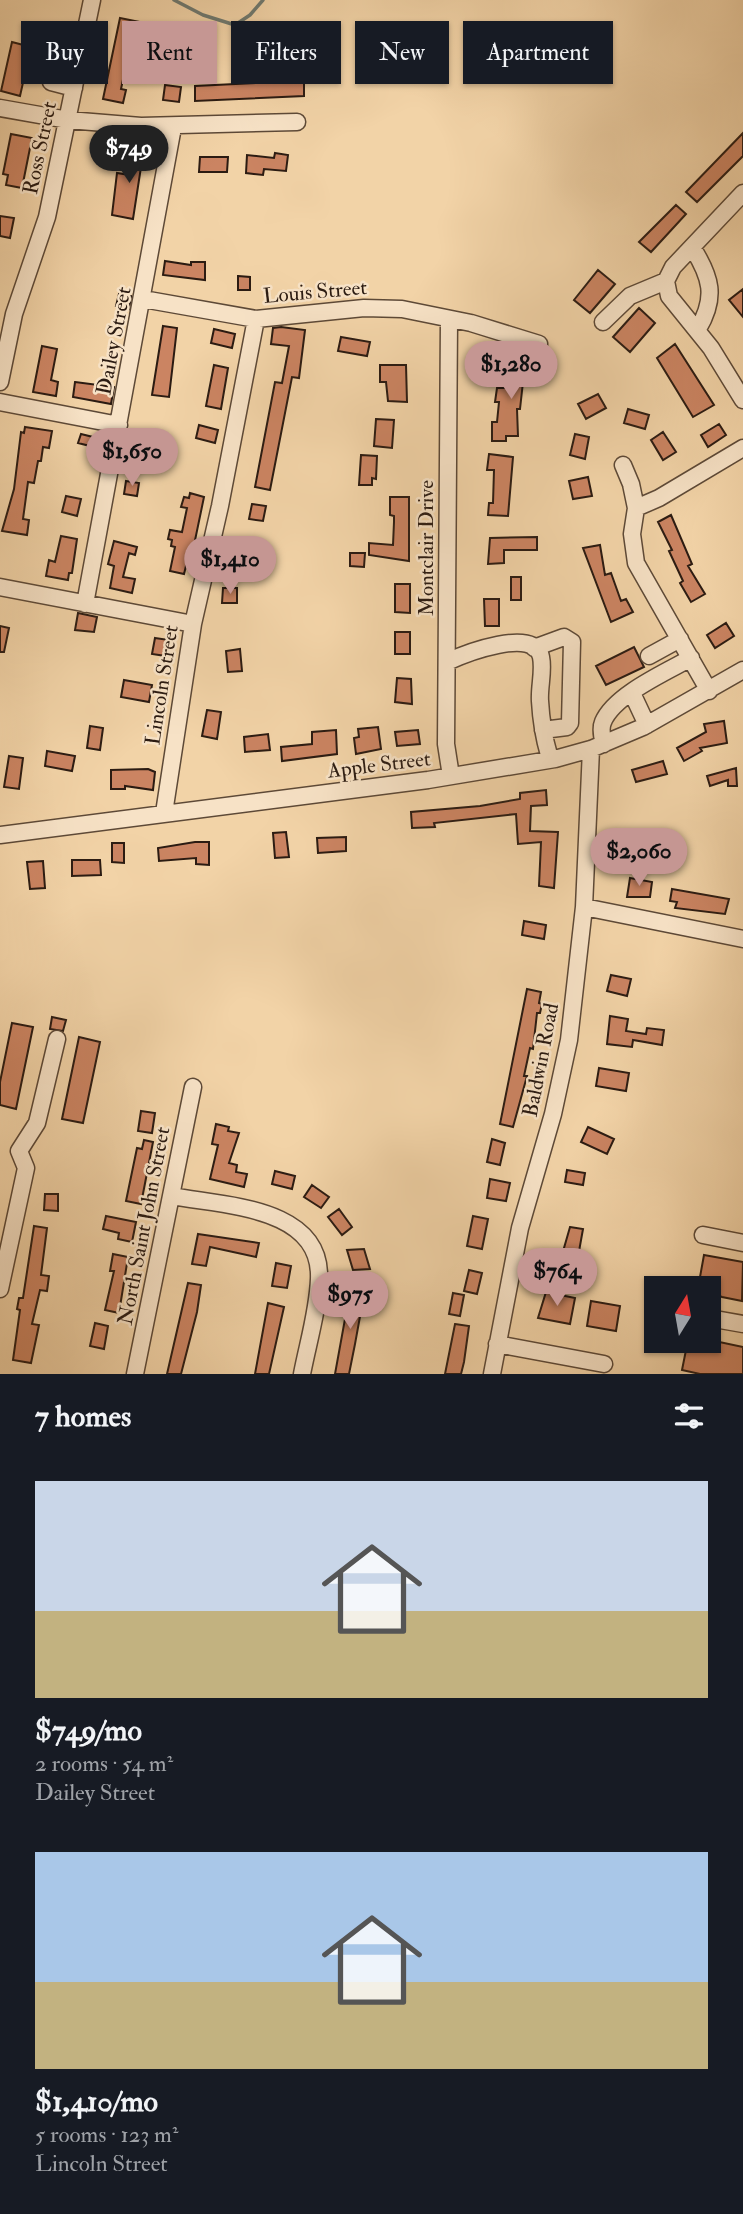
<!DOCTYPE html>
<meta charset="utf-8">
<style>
:root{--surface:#171b24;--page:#20242c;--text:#f1f3f6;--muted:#9ea1a6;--accent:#c59692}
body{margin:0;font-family:"IM FELL Double Pica",serif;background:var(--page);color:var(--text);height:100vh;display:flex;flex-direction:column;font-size:26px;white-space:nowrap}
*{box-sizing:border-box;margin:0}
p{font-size:23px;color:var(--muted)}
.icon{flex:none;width:38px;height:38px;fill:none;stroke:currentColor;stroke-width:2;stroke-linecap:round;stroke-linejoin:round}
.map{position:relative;height:1374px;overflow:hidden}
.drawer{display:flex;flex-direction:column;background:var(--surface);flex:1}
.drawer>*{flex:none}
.hud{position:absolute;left:21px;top:21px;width:702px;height:63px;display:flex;gap:14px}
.needle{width:46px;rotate:11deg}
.controls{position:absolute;left:644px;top:1276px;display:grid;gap:14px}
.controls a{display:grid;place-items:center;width:77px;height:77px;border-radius:0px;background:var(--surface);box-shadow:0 2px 5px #0004;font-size:35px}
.price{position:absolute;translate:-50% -60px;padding:0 16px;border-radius:24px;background:var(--accent);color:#111;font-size:23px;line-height:46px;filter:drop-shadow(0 2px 4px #0008)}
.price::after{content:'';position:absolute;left:50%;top:42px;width:21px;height:16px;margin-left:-10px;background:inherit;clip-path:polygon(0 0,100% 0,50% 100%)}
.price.on{background:#222;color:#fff}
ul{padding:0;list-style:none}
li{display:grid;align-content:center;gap:14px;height:371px;padding:0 35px}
li span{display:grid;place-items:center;height:217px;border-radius:0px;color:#555}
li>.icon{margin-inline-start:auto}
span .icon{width:126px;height:126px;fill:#fffc;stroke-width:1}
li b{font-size:30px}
h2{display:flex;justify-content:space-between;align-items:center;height:84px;padding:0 35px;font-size:30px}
.tag{padding:0 24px;border-radius:0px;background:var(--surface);box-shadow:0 2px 5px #0004;font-size:24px;line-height:63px}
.tag.on{background:var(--accent);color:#111}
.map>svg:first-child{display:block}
</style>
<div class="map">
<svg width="743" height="1374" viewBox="0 0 743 1374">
<rect width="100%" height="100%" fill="#f2d3a7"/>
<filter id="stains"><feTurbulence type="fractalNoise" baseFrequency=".00286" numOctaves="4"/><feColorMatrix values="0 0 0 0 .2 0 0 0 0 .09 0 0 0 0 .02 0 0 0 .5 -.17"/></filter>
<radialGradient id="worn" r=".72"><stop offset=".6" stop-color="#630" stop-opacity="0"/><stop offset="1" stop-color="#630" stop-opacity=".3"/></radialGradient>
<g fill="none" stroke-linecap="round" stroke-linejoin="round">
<path stroke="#6f7970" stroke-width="3.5" d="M174 0 203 15 235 25 250 15 263 0"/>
</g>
<path fill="#cb8462" stroke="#2b1b12" stroke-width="2" d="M120 18 140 22 138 36 128 34 124 55 128 56 121 89 126 90 123 103 103 99Z
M12 42 31 47 20 96 1 91Z
M293 74H304V96L195 101V86L293 81Z
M165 85 181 87 179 102 163 100Z
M743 133V156L697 202 686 192Z
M11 134 32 138 22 188 6 185 8 175 3 174Z
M135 145 149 148 145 168 141 167 133 219 112 215 117 173 130 175Z
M275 153 288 155 286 171 264 169 263 175 246 173 247 155 274 158Z
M200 157H228L227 172H199Z
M676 205 686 214 651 252 639 242Z
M0 216 14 218 10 238 0 236Z
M165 261 191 265V262H205V280L163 275Z
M598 270 615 284 590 313 574 300Z
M238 276 250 277V290H238Z
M743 289V317L729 300Z
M119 294 131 296 129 309 116 306Z
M639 308 655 323 630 352 613 337Z
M163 326 177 328 169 397 152 395Z
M281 327 305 330 299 378 292 377 270 490 255 487 275 382 282 383 289 346 271 344 273 328Z
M214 329 235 334 232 348 211 343Z
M341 337 370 342 367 356 338 351Z
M675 344 714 405 693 417 657 358Z
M42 346 57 349 51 380 58 382 56 396 33 392Z
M513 359 527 362 525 371 535 372 533 384 523 382 520 409H517L518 436H506V441H492V422H497L499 402H495L497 388H504L507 367 511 368Z
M214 365 228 368 221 409 206 406Z
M380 365H406L407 402 388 401 386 382H380Z
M75 382 114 387 111 404 73 397Z
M598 394 606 408 586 419 578 404Z
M628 409 649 415 645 429 624 423Z
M376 419 394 420 392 448 374 446Z
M719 424 726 435 708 447 701 435Z
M199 425 218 430 215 443 196 438Z
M25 427 52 431 49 448 43 447 41 461H38L34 483 28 482 23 519 29 520 27 535 2 531 14 489 21 432 24 433Z
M663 432 676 452 663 460 651 440Z
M81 434 97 438 94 447 78 443Z
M575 434 589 437 585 459 570 455Z
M132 438 152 441 150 455 130 451Z
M489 454 513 457 508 516 488 515 489 503H493L494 470H487Z
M361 455 377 456 376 479 372 478V485H359Z
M588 477 592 496 573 499 569 481Z
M126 481 139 483 137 496 124 494Z
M190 493 204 497 193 550H190L184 574 170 571 175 547 171 546 172 540 168 539 170 530 182 532 187 508 181 507 184 497 189 498Z
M66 496 81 499 77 516 62 512Z
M390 497H409V561L369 555V543L393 545 394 522V516L390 515Z
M252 504 266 506 263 521 249 519Z
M671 515 692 564 688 566 705 594 691 602 680 583 683 581 669 551 672 550 658 522Z
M61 536 77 539 72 573H69L68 580 46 576 49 560 55 562Z
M537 537V550H504V563L488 564 490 538Z
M114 541 137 547 135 555 129 553 123 577 135 579 132 593 110 588 114 566 108 564Z
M600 545 605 575 611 573 621 601 626 599 633 612 611 622 583 548Z
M350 553H365L364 567 350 566Z
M511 577H521V600H511Z
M395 584H410V613L395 612Z
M223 588H237V603H222Z
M484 599H499V626H485Z
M78 613 97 617 94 632 75 630Z
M726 623 734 636 715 648 707 635Z
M0 626 9 628 4 652H0Z
M395 632H410V654H395Z
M155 638 169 640 166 656 152 654Z
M634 647 644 667 606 685 596 666Z
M240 649 242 671 228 672 226 651Z
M397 678 411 679 412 704 395 702Z
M124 680 152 685 149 702 121 697Z
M207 710 221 712 217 739 202 736Z
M724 721 727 743 700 748 702 751 684 761 677 748 706 732 704 724Z
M90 726 103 728 100 750 87 748Z
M378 727 381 749 356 754 354 738 359 737 358 729Z
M336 730 337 754 282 761 281 747 312 744V732Z
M418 730 420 744 397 746 395 732Z
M268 734 270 750 245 752 244 737Z
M47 751 75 756 72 771 45 766Z
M9 756 23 758 19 789 4 787Z
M663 761 667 774 636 782 632 770Z
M736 768 737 786H728V780L710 786 707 776Z
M148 769 155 772 153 790 125 786V789H111V770Z
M546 790 547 805 531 806 530 831 558 832 554 888 539 886 541 842 518 844 516 814 434 823 435 827 412 828 411 812 480 806 520 799V793Z
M286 832 289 857 275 858 273 833Z
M346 837V851L318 853 317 838Z
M195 842H209V865L196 864V858L159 861 158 848Z
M112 843H124V863L112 862Z
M72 860H100L101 875 72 876Z
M43 861 45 888 30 889 27 862Z
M630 878 652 882 650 897H627Z
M672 889 729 899 725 914 675 908 677 902 670 901Z
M524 921 546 925 544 939 522 935Z
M611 975 631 979 627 996 607 991Z
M527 989 541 992 539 1003 542 1004 540 1013H537L533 1049 530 1048 524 1076H527L513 1127 500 1124Z
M610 1016 628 1019 626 1031 646 1034 647 1028 664 1030 662 1045 633 1040 632 1047 607 1044Z
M52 1017 66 1020 63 1031 50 1029Z
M12 1023 33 1027 16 1109 0 1105V1082Z
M79 1037 100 1042 83 1123 62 1119Z
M599 1068 629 1073 626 1091 596 1086Z
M141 1111 155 1113 152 1133 138 1131Z
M216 1124 229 1127 228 1131 239 1133 229 1163 237 1165 236 1172 247 1174 244 1187 210 1179 218 1145 212 1144Z
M588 1127 614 1139 607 1154 581 1142Z
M492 1139 505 1143 500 1165 487 1162Z
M144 1140 153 1142 141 1204 126 1201 137 1148 142 1149Z
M567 1170 585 1173 583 1185 565 1182Z
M275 1171 295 1176 292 1189 272 1184Z
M490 1179 510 1183 506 1201 487 1198Z
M312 1185 329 1197 321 1208 304 1197Z
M45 1194H58V1211L44 1210Z
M339 1209 352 1227 342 1235 328 1217Z
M106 1216 136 1222 132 1242 118 1239 119 1233 103 1229Z
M473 1216 488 1219 482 1249 467 1246Z
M34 1226 47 1228 41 1275 49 1276 47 1291 40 1290 32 1324 39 1325 31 1363 13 1360 20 1310 17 1309 19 1298H23Z
M570 1227 583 1229 578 1257 562 1255Z
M198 1234 259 1243 256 1257 210 1247 206 1266 192 1264Z
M364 1249 370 1269 353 1270 347 1250Z
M113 1254 128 1257 119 1313 105 1310 114 1271H110Z
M704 1255 743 1262 742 1301 722 1297 709 1292V1288H698Z
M276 1263 291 1266 287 1288 272 1286Z
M469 1270 482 1273 477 1294 464 1291Z
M188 1283 201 1285 197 1312 181 1374H167Z
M351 1286 365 1289 355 1344 349 1374H335Z
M546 1292 575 1298 570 1324 538 1318Z
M453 1293 464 1295 460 1316 449 1314Z
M591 1301 620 1306 616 1331 587 1326Z
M268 1303 284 1307 269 1374H255Z
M95 1323 108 1326 104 1349 90 1346Z
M455 1324 469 1326 464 1362 461 1374H445Z
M688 1340H710L743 1347V1374H700L682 1370Z"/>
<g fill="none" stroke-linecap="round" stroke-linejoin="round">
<defs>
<path id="minor" d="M74 88 51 82 56 54 79 61
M0 108 68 120 141 126 297 122
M743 193 673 267 666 281 669 296 711 348 743 400
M692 247C711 277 717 297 698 329
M143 299 256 319 364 308 402 309 471 323 539 344
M449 320 446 744 451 776
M603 322 630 296 666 281
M0 382 14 314 47 217 92 0
M0 402 119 425
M623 465 631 484 636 508 632 534 636 563 709 691
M636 508 659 498 743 448
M0 587 193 624
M85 604 173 127
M534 648 564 637 572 642 570 723 567 727 543 730
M649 656 680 639
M447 662C464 654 535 626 541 657 544 671 539 687 540 701 541 719 544 738 549 755L555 759
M632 693 647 725
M604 744C602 737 600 729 603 722 614 695 666 672 691 658
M164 813 193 624 220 506 256 319
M0 835 428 780 555 759 591 749 643 727 743 670
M584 907 743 939
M172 1196C223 1206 322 1206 319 1279 318 1310 308 1343 302 1374
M703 1235 743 1243
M0 1289 26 1168 19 1151 37 1123 57 1039
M709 1318 743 1324
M497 1344 604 1364
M135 1374 193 1087
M492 1374 520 1228 553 1114 569 1040 584 907 591 749"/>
</defs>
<use href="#minor" stroke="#5d4937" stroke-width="19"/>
<use href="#minor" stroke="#f7e2c6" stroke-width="16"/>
</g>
<g text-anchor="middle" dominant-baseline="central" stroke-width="5" stroke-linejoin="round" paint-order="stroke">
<g font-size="21" fill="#2b1b12" stroke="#f7e2c6">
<text transform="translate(40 148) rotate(-78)">Ross Street</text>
<text transform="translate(315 292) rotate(-5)">Louis Street</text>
<text transform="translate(114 341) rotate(-79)">Dailey Street</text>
<text transform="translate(426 548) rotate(-90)">Montclair Drive</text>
<text transform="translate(162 685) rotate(-81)">Lincoln Street</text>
<text transform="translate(379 765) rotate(-7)">Apple Street</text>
<text transform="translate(541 1060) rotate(-79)">Baldwin Road</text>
<text transform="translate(144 1226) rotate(-79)">North Saint John Street</text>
</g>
</g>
<rect width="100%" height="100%" filter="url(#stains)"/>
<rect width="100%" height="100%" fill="url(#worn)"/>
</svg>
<div class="controls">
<a><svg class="needle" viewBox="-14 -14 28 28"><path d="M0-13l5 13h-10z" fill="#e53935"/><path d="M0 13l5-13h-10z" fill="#9ea1a6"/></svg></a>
</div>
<b class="price on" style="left:129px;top:185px">$749</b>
<b class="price" style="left:511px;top:401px">$1,280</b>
<b class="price" style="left:132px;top:488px">$1,650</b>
<b class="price" style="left:230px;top:596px">$1,410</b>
<b class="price" style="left:639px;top:888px">$2,060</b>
<b class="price" style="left:557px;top:1308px">$764</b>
<b class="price" style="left:350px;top:1331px">$975</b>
<div class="hud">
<a class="tag">Buy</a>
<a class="tag on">Rent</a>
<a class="tag">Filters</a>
<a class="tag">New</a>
<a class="tag">Apartment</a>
</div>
</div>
<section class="drawer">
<h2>7 homes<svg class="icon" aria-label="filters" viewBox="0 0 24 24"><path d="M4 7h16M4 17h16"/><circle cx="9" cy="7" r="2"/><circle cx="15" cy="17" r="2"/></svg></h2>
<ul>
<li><span style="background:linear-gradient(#c9d6e8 60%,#c2b280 0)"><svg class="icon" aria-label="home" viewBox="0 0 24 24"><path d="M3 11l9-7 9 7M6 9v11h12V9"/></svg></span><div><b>$749/mo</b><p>2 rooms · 54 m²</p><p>Dailey Street</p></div></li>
<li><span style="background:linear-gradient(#a9c7e8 60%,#c2b280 0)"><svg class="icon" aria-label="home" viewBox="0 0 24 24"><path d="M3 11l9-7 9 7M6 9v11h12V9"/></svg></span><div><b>$1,410/mo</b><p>5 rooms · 123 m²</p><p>Lincoln Street</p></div></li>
</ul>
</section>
